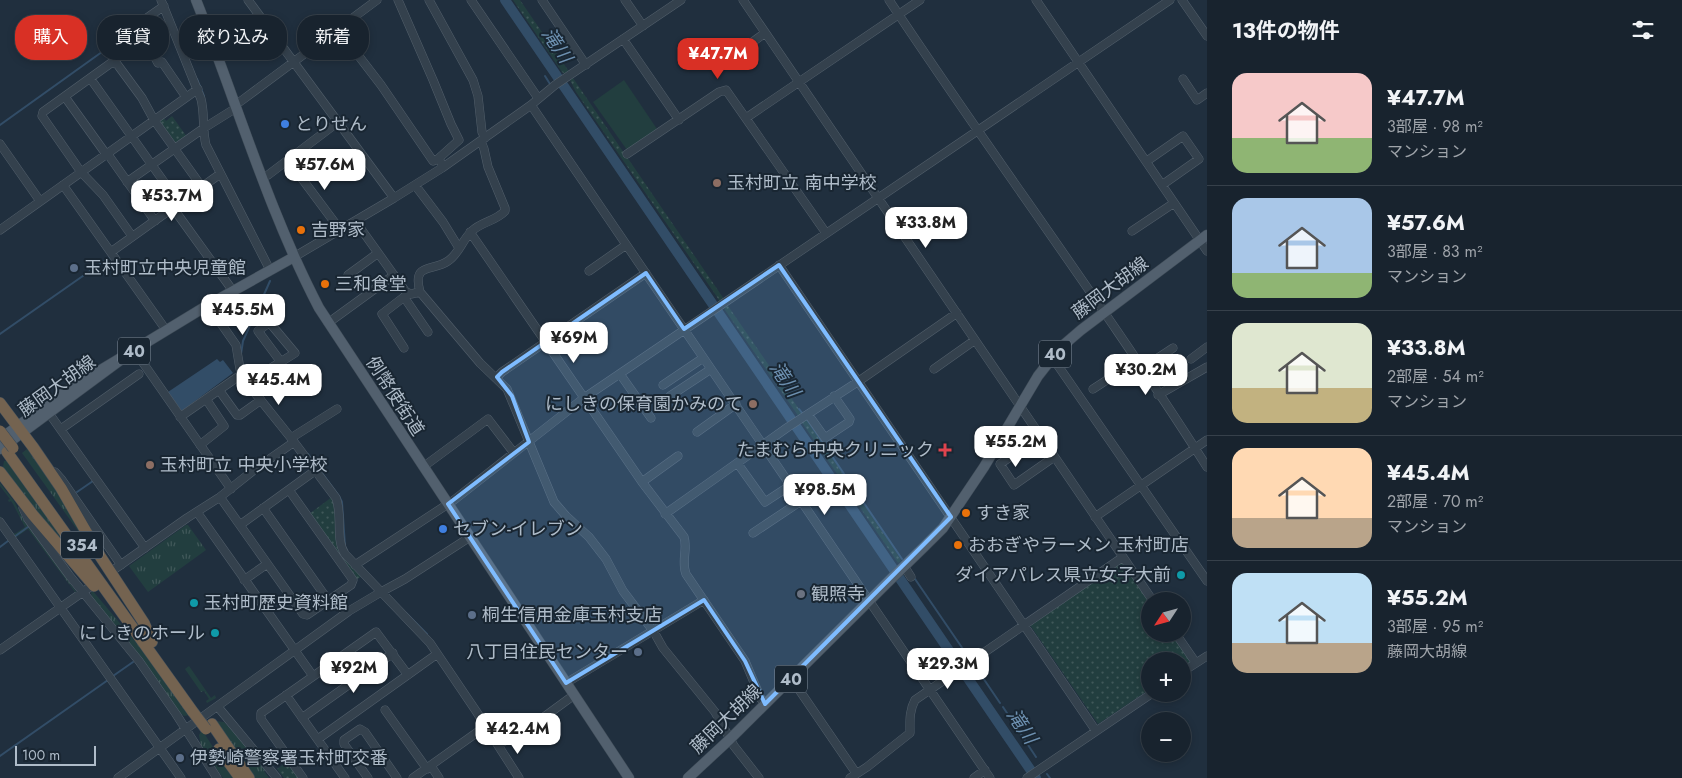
<!DOCTYPE html>
<html lang="ja">
<meta charset="utf-8">
<style>
:root{--surface:#18232e;--page:#212b36;--text:#f1f3f6;--muted:#9fa4aa;--line:#36404a;--accent:#d93025}
body{margin:0;font-family:Jost,"Noto Sans JP",sans-serif;background:var(--page);color:var(--text);height:100vh;display:flex;flex-direction:column;font-size:19px;white-space:nowrap}
*{box-sizing:border-box;margin:0}
p{font-size:16px;color:var(--muted)}
.icon{flex:none;width:28px;height:28px;fill:none;stroke:currentColor;stroke-width:2;stroke-linecap:round;stroke-linejoin:round}
.map{position:relative;flex:1;overflow:hidden}
.side{display:flex;flex-direction:column;background:var(--surface);width:475px}
.side>*{flex:none}
.top-card{position:absolute;left:15px;top:15px;width:475px;height:45px;display:flex;gap:10px}
.needle{width:32px;rotate:234deg}
.buttons{position:absolute;left:1141px;top:592px;display:grid;gap:10px}
.buttons a{display:grid;place-items:center;width:50px;height:50px;border-radius:50%;background:var(--surface);box-shadow:0 2px 8px #0003,0 0 0 1px var(--line);font-size:25px}
.scale{position:absolute;left:15px;bottom:12px;width:81px;box-sizing:border-box;padding-left:5px;border:2px solid #afbcc9;border-top:0;font-size:14px;line-height:18px;white-space:nowrap;color:#afbcc9;-webkit-text-stroke:4px #192632;paint-order:stroke}
.price{position:absolute;translate:-50% -42px;padding:0 11px;border-radius:10px;background:#fff;color:#222;font-size:16px;line-height:32px;filter:drop-shadow(0 1px 2px #0008)}
.price::after{content:'';position:absolute;left:50%;top:30px;width:15px;height:11px;margin-left:-8px;background:inherit;clip-path:polygon(0 0,100% 0,50% 100%)}
.price.selected{background:var(--accent);color:#fff}
ul{padding:0;list-style:none}
li{display:flex;align-items:center;gap:15px;height:125px;padding:0 25px}
li+li{border-top:1px solid var(--line)}
li span{display:grid;place-items:center;flex:none;width:140px;height:100px;border-radius:15px;color:#555}
li>.icon{margin-inline-start:auto}
span .icon{width:60px;height:60px;fill:#fffc;stroke-width:1}
li b{font-size:21px}
h2{display:flex;justify-content:space-between;align-items:center;height:60px;padding:0 25px;font-size:21px}
.chip{padding:0 18px;border-radius:20px;background:var(--surface);box-shadow:0 2px 8px #0003,0 0 0 1px var(--line);font-size:18px;line-height:45px}
.chip.selected{background:var(--accent);color:#fff}
main{display:flex;flex:1;min-height:0}
.map>svg:first-child{display:block}
</style>
<main>
<div class="map">
<svg width="1207" height="778" viewBox="0 0 1207 778">
<defs>
<pattern id="grass-tufts" width="24" height="20" patternUnits="userSpaceOnUse" patternTransform="scale(1.25)"><rect width="24" height="20" fill="#223e3f"/><path d="M3 7l-1-3M5 7V3M7 7l1-3M15 17l-1-3M17 17v-4M19 17l1-3" fill="none" stroke="#405859"/></pattern>
<pattern id="park-dots" width="8" height="8" patternUnits="userSpaceOnUse" patternTransform="scale(1.25)"><rect width="8" height="8" fill="#223e3f"/><path d="M2 2h.1M6 6h.1" fill="none" stroke="#405859" stroke-width="1.8" stroke-linecap="round"/></pattern>
</defs>
<rect width="100%" height="100%" fill="#202f3e"/>
<path fill="url(#grass-tufts)" fill-rule="evenodd" d="M27 449 59 494 94 553 22 453Z
M4 461H7L77 559 35 509 3 467Z
M0 483 14 501 24 521 77 593 62 604 60 603 0 518V516L13 534 16 533 25 527 13 504 11 501 9 502 8 500 10 499 0 486ZM28 529 75 592 74 595 62 603 15 538Z
M186 525H188L206 550 148 592 129 566Z
M92 590 155 665 190 715 184 716 178 711 148 667 93 600 91 593Z
M189 666 211 698 215 695 216 698 207 703 206 701 209 699 204 691 201 692 185 669Z
M215 721 224 722 235 734 238 735 274 778H272L266 770 264 771 269 778H255L220 726Z
M202 730 233 778H223L201 746 199 735Z"/>
<path fill="url(#park-dots)" d="M513 0H520L570 73 566 75 562 72Z
M573 78 624 153 623 154 627 157 724 299 720 302 717 297 576 92 570 80Z
M172 116 187 137 177 144 174 143 159 123 160 119 163 117 166 121Z
M726 303 803 415 799 417 725 310 723 305Z
M805 418 900 558 901 561 898 563 805 427 801 421Z
M332 497 337 518 339 550 342 555 362 576 356 580 309 514Z
M1122 560 1150 602V634H1172L1191 661 1183 667 1182 661H1150V689L1098 724 1030 625Z
M288 761 300 778H284L277 769Z"/>
<path fill="#223e3f" d="M624 80 657 129 627 150 593 102Z"/>
<path fill="#324d67" d="M217 359 220 362 223 360 233 373 183 410H181L168 392Z"/>
<g fill="none" stroke-linecap="round" stroke-linejoin="round">
<path stroke="#324d67" stroke-width="2" d="M545 76 550 84
M197 79 204 96
M568 99 572 96
M0 125 120 39
M258 308 270 281
M0 334 110 257
M241 354 243 341 256 312
M799 409 803 414
M806 418 902 559
M308 454 339 496 342 502 345 546
M77 492 93 481
M14 537 28 527
M0 547 8 541
M915 579 965 652
M406 613 427 634
M977 669 1000 703
M113 676 133 662
M1003 707 1036 757
M0 756 108 680
M1047 774 1050 778"/>
<path stroke="#324d67" stroke-width="10" d="M505 0 1036 778"/>
<defs>
<path id="minor" d="M161 0 201 99C205 114 202 130 206 145L270 270
M248 0 394 198
M398 0 433 80 451 124 459 140 439 158 443 167
M429 0 473 80 478 96 482 132 485 138
M471 0 538 98
M542 0 586 65
M625 0 643 26
M743 0 1153 601
M889 0C993 157 1106 308 1207 467
M1036 0 1207 251
M1182 0 1207 36
M134 27 140 37 145 39 158 63 162 62 186 97
M338 29 381 85 433 161 438 159
M121 36 164 6
M623 39 679 120
M729 59 765 33
M90 78 179 203
M1183 79 1197 100 1207 93
M65 97 106 154
M234 104 241 101 377 0
M531 105 990 778
M746 118 920 0
M481 141 484 149 488 167 505 208V211C496 221 481 222 472 231 462 240 459 254 448 261 432 272 412 262 420 292L480 363 507 389 554 502 566 516 589 537 606 559 623 591 654 632 663 648 715 712 734 746 759 778
M0 144 40 201
M107 153 155 221
M627 154 719 92 726 90 826 233
M1147 161 1183 136 1199 159 1162 185
M291 164 341 231
M262 177 268 175 338 122
M127 182 204 128 236 108
M63 185 166 330
M415 185 443 222 459 248
M173 208 233 291
M356 222 406 292 411 294 420 292
M0 230 198 89
M1132 231 1174 203
M470 232 642 482 684 537C688 549 681 561 686 574L745 661 761 699 765 704
M132 236 103 195 81 172 42 116 43 112 111 63 117 64 142 98 154 120 202 187
M111 252 220 174
M294 257 394 198 442 168 531 105 555 85 681 0
M779 265 1096 731
M589 271 626 245
M348 275 378 253
M404 297 428 332
M208 305 236 345 240 369 247 383 291 438 336 498C343 516 335 539 345 554L430 643 476 711 519 778
M270 322 258 331 281 362
M328 323 394 275
M404 348 382 314 408 294
M134 350 231 489
M1052 357 1207 581
M1191 359 1207 347
M934 369 975 340
M1141 369 1173 348
M620 374 651 418
M497 377 502 372 646 273
M247 383 295 353 259 310 256 308
M663 385 703 358
M1093 389 1136 361
M219 390 237 415H240L261 400
M1158 395 1207 367
M670 396 711 369
M46 409 145 548
M808 414 825 438 849 422 850 419 834 396
M180 417 242 374
M61 429 139 374
M697 432 736 404
M1040 436 1000 464 1014 485 1054 457
M291 438 337 409
M200 445 224 426 206 399
M738 464 765 502 791 485
M423 467 488 419 514 453
M55 472 62 480 121 565
M642 482 678 456
M220 497 303 614 307 615 351 585 353 580 289 490
M23 508 28 519 69 575 139 661 176 714 217 778
M263 508 328 600
M197 512 313 676
M665 514 788 427 859 381 957 313
M1095 517 1207 440
M0 522 181 778
M240 525 316 470
M753 533 801 501
M355 565 454 500 584 398 1170 0
M904 566 911 577
M112 571 187 518 220 497 254 470 294 442
M244 580 267 564
M1176 634 1196 663
M0 650 90 587
M1182 672 1207 656
M791 678 856 773
M566 683 704 600
M286 695 345 778
M218 707 277 778
M385 710 427 769
M302 718 393 653
M318 739 437 654
M498 745 544 717 574 695
M431 766 439 778
M118 778 349 611 381 592 405 579 470 537
M303 778 261 719V713L376 632 408 675
M368 778 344 744V740L360 729 365 732 397 778
M413 778 486 726
M850 778 867 767 910 733C910 721 909 711 915 700L1123 557
M974 778 985 770
M1027 778 1151 694"/>
<path id="major" d="M196 0C237 103 268 210 319 308L629 778
M134 350 208 305 294 257
M0 439 69 389 134 350 0 449
M688 778 730 739 892 578 924 547 943 528 984 467 1038 376 1060 348 1081 330 1207 235"/>
<path id="highway" d="M0 403 33 447 61 488 100 556 144 623 152 642
M7 452 193 712
M0 472 33 515 94 586
M212 724 249 778
M219 749 240 778"/>
</defs>
<use href="#minor" stroke="#525f6b" stroke-width="9"/>
<use href="#major" stroke="#3d4a56" stroke-width="11"/>
<use href="#highway" stroke="#3f4c58" stroke-width="12"/>
<use href="#minor" stroke="#34414d" stroke-width="8"/>
<use href="#major" stroke="#52606e" stroke-width="10"/>
<use href="#highway" stroke="#746350" stroke-width="11"/>
<defs>
<path id="highway-bridge" d="M0 431 13 448
M193 712 206 729"/>
</defs>
<use href="#highway-bridge" stroke="#3f4c58" stroke-width="12" stroke-linecap="butt"/>
<use href="#highway-bridge" stroke="#746350" stroke-width="11"/>
</g>
<path fill="#7fbcff" fill-opacity="0.2" stroke="#7fbcff" stroke-width="4" stroke-linejoin="round" d="M779 265 951 517 765 704 745 661 704 600 566 683 448 504 529 442 512 396 497 377 502 372 646 273 684 329Z"/>
<g fill="#3f7fe0" stroke="#192632" stroke-width="2">
<circle cx="285" cy="124" r="5"/>
<circle cx="443" cy="529" r="5"/>
</g>
<g fill="#8d6e63" stroke="#192632" stroke-width="2">
<circle cx="717" cy="183" r="5"/>
<circle cx="753" cy="404" r="5"/>
<circle cx="150" cy="465" r="5"/>
</g>
<g fill="#e8710a" stroke="#192632" stroke-width="2">
<circle cx="301" cy="230" r="5"/>
<circle cx="325" cy="284" r="5"/>
<circle cx="966" cy="513" r="5"/>
<circle cx="958" cy="545" r="5"/>
</g>
<g fill="#5c6f8a" stroke="#192632" stroke-width="2">
<circle cx="74" cy="268" r="5"/>
<circle cx="472" cy="615" r="5"/>
<circle cx="638" cy="652" r="5"/>
<circle cx="180" cy="758" r="5"/>
</g>
<path fill="#e0444e" stroke="#192632" stroke-width="2" d="M942.5 442.5h5v5h5v5h-5v5h-5v-5h-5v-5h5z"/>
<g fill="#0f9aa8" stroke="#192632" stroke-width="2">
<circle cx="1181" cy="575" r="5"/>
<circle cx="194" cy="603" r="5"/>
<circle cx="215" cy="633" r="5"/>
</g>
<circle fill="#6b7280" stroke="#192632" stroke-width="2" cx="801" cy="594" r="5"/>
<g text-anchor="middle" dominant-baseline="central" stroke-width="4" stroke-linejoin="round" paint-order="stroke">
<g fill="#192632" stroke="#828f9c" stroke-width="1">
<rect x="118" y="337.5" width="32" height="27" rx="4"/>
<rect x="1039" y="340.5" width="32" height="27" rx="4"/>
<rect x="61" y="531.5" width="42" height="27" rx="4"/>
<rect x="775" y="665.5" width="32" height="27" rx="4"/>
</g>
<g font-size="16" font-weight="bold" fill="#afbcc9">
<text x="134" y="351">40</text>
<text x="1055" y="354">40</text>
<text x="82" y="545">354</text>
<text x="791" y="679">40</text>
</g>
<g font-size="18" fill="#afbcc9" stroke="#192632" text-anchor="start">
<text x="295" y="124">とりせん</text>
<text x="727" y="183">玉村町立 南中学校</text>
<text x="311" y="230">吉野家</text>
<text x="84" y="268">玉村町立中央児童館</text>
<text x="335" y="284">三和食堂</text>
<text x="743" y="404" text-anchor="end">にしきの保育園かみのて</text>
<text x="934" y="450" text-anchor="end">たまむら中央クリニック</text>
<text x="160" y="465">玉村町立 中央小学校</text>
<text x="976" y="513">すき家</text>
<text x="453" y="529">セブン-イレブン</text>
<text x="968" y="545">おおぎやラーメン 玉村町店</text>
<text x="1171" y="575" text-anchor="end">ダイアパレス県立女子大前</text>
<text x="811" y="594">観照寺</text>
<text x="204" y="603">玉村町歴史資料館</text>
<text x="482" y="615">桐生信用金庫玉村支店</text>
<text x="205" y="633" text-anchor="end">にしきのホール</text>
<text x="628" y="652" text-anchor="end">八丁目住民センター</text>
<text x="190" y="758">伊勢崎警察署玉村町交番</text>
</g>
<g font-size="18" fill="#afbcc9" stroke="#192632">
<text transform="translate(1110 288) rotate(-37)">藤岡大胡線</text>
<text transform="translate(57 386) rotate(-36)">藤岡大胡線</text>
<text transform="translate(395 396) rotate(57)">例幣使街道</text>
<text transform="translate(726 719) rotate(-44)">藤岡大胡線</text>
</g>
<g font-size="19" font-style="italic" fill="#6d90b0" stroke="#192632">
<text transform="translate(557 45) rotate(56)">滝川</text>
<text transform="translate(785 379) rotate(56)">滝川</text>
<text transform="translate(1022 726) rotate(56)">滝川</text>
</g>
</g>
</svg>
<div class="buttons">
<a><svg class="needle" viewBox="-14 -14 28 28"><path d="M0-13l5 13h-10z" fill="#e53935"/><path d="M0 13l5-13h-10z" fill="#9fa4aa"/></svg></a>
<a>+</a>
<a>−</a>
</div>
<div class="scale">100 m</div>
<b class="price selected" style="left:718px;top:80px">¥47.7M</b>
<b class="price" style="left:325px;top:191px">¥57.6M</b>
<b class="price" style="left:172px;top:222px">¥53.7M</b>
<b class="price" style="left:926px;top:249px">¥33.8M</b>
<b class="price" style="left:243px;top:336px">¥45.5M</b>
<b class="price" style="left:574px;top:364px">¥69M</b>
<b class="price" style="left:1146px;top:396px">¥30.2M</b>
<b class="price" style="left:279px;top:406px">¥45.4M</b>
<b class="price" style="left:1016px;top:468px">¥55.2M</b>
<b class="price" style="left:825px;top:516px">¥98.5M</b>
<b class="price" style="left:948px;top:690px">¥29.3M</b>
<b class="price" style="left:354px;top:694px">¥92M</b>
<b class="price" style="left:518px;top:755px">¥42.4M</b>
<div class="top-card">
<a class="chip selected">購入</a>
<a class="chip">賃貸</a>
<a class="chip">絞り込み</a>
<a class="chip">新着</a>
</div>
</div>
<section class="side">
<h2>13件の物件<svg class="icon" aria-label="filters" viewBox="0 0 24 24"><path d="M4 7h16M4 17h16"/><circle cx="9" cy="7" r="2"/><circle cx="15" cy="17" r="2"/></svg></h2>
<ul>
<li><span style="background:linear-gradient(#f6c9c9 65%,#8fb573 0)"><svg class="icon" aria-label="home" viewBox="0 0 24 24"><path d="M3 11l9-7 9 7M6 9v11h12V9"/></svg></span><div><b>¥47.7M</b><p>3部屋 · 98 m²</p><p>マンション</p></div></li>
<li><span style="background:linear-gradient(#a9c7e8 75%,#8fb573 0)"><svg class="icon" aria-label="home" viewBox="0 0 24 24"><path d="M3 11l9-7 9 7M6 9v11h12V9"/></svg></span><div><b>¥57.6M</b><p>3部屋 · 83 m²</p><p>マンション</p></div></li>
<li><span style="background:linear-gradient(#dfe7d0 65%,#c2b280 0)"><svg class="icon" aria-label="home" viewBox="0 0 24 24"><path d="M3 11l9-7 9 7M6 9v11h12V9"/></svg></span><div><b>¥33.8M</b><p>2部屋 · 54 m²</p><p>マンション</p></div></li>
<li><span style="background:linear-gradient(#ffd9b3 70%,#b9a48a 0)"><svg class="icon" aria-label="home" viewBox="0 0 24 24"><path d="M3 11l9-7 9 7M6 9v11h12V9"/></svg></span><div><b>¥45.4M</b><p>2部屋 · 70 m²</p><p>マンション</p></div></li>
<li><span style="background:linear-gradient(#bfe0f5 70%,#b9a48a 0)"><svg class="icon" aria-label="home" viewBox="0 0 24 24"><path d="M3 11l9-7 9 7M6 9v11h12V9"/></svg></span><div><b>¥55.2M</b><p>3部屋 · 95 m²</p><p>藤岡大胡線</p></div></li>
</ul>
</section>
</main>
